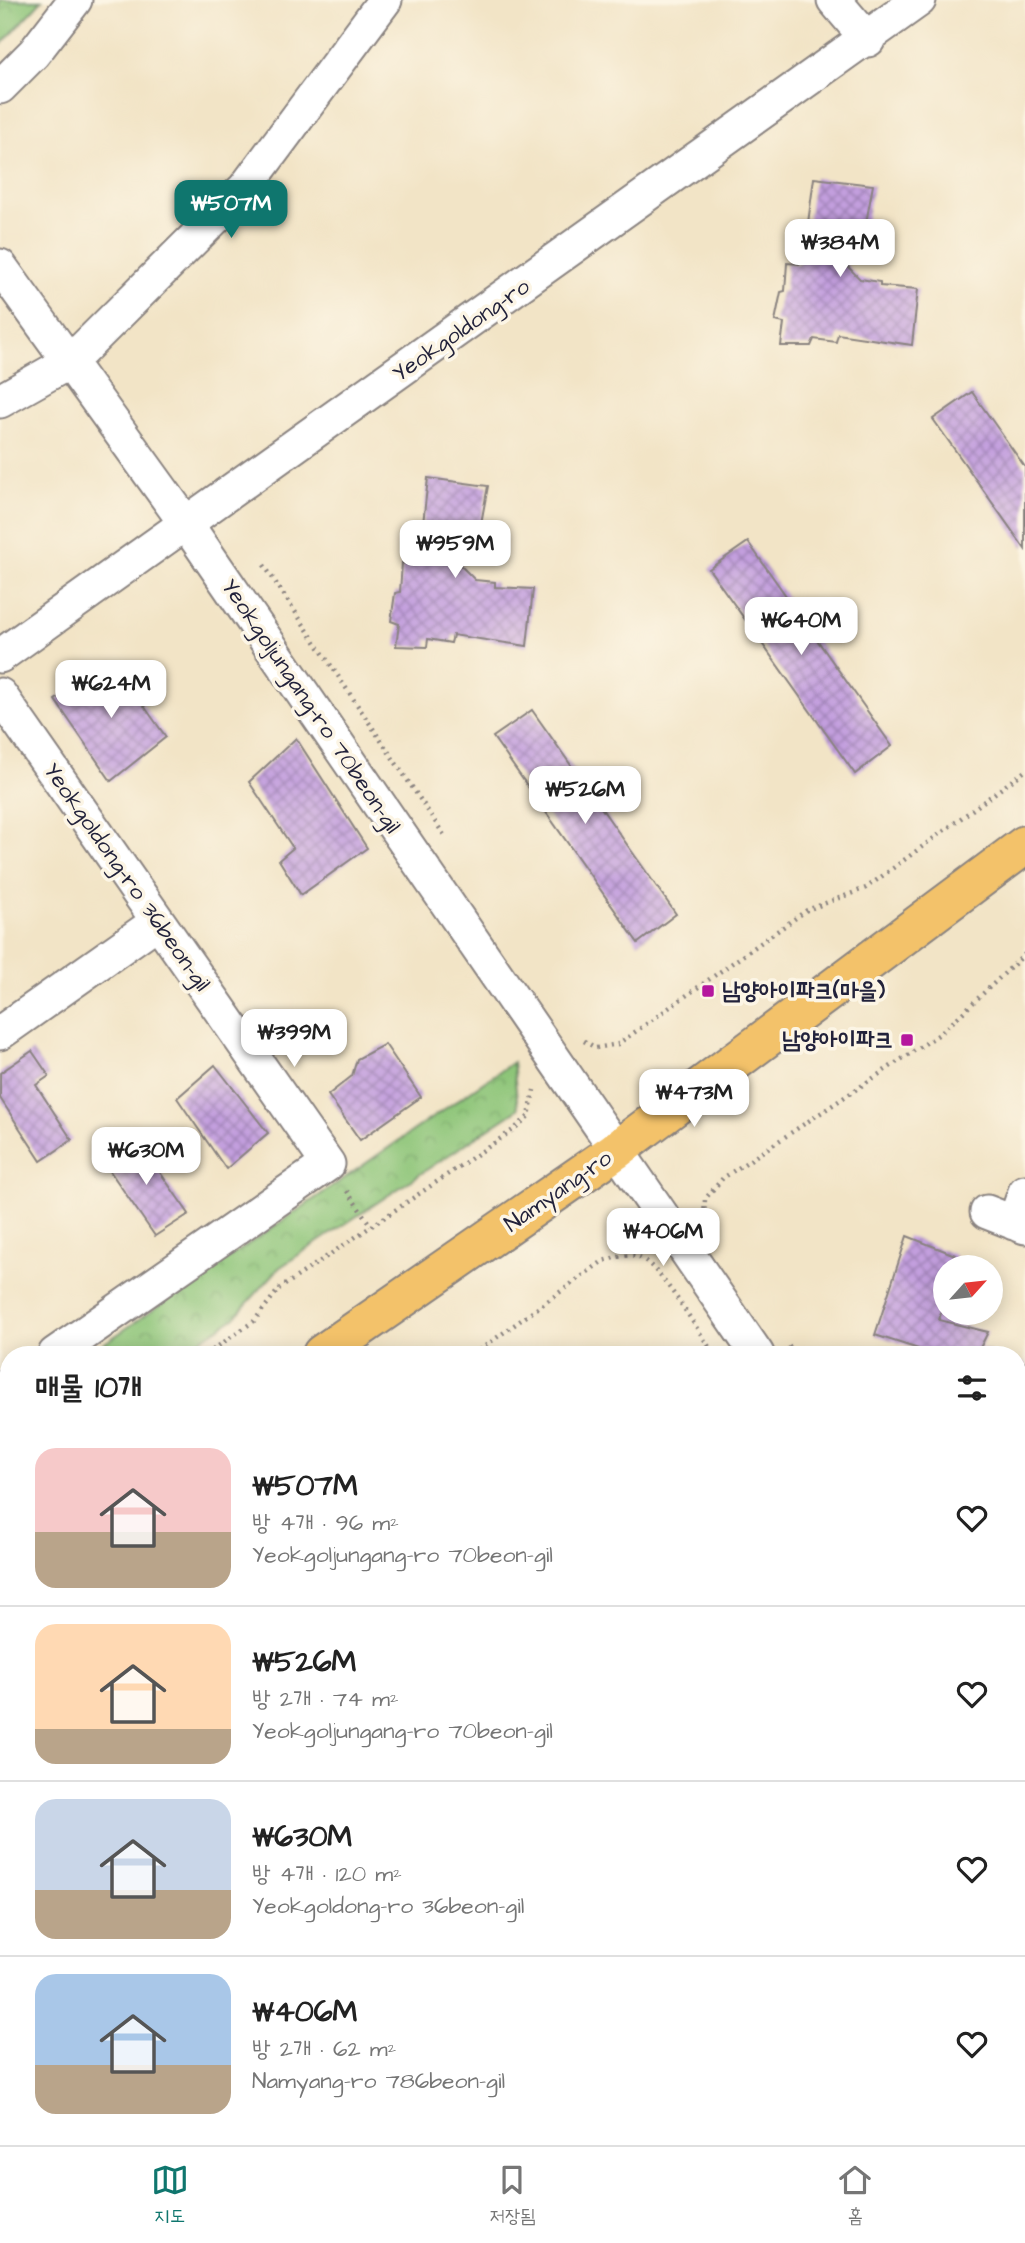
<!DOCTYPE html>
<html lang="ko">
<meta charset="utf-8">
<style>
:root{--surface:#fff;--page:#f2f2f2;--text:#222;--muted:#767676;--line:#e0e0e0;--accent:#0f766e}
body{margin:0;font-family:"Architects Daughter","Poor Story",sans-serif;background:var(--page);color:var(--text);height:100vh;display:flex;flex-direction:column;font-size:26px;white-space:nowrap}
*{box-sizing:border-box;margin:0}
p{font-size:23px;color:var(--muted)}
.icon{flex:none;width:38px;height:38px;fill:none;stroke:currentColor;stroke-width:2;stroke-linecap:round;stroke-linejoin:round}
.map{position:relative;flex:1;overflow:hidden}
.side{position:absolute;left:0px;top:1346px;width:1026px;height:800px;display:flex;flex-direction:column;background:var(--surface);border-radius:28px 28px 0 0;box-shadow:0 4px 18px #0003}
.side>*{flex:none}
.needle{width:46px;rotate:63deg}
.tools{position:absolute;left:933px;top:1255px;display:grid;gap:14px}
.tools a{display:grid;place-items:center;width:70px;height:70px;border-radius:50%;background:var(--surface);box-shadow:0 4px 18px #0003;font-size:35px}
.price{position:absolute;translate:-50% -60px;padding:0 16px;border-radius:14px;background:#fff;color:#222;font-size:23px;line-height:46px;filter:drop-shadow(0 2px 4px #0008)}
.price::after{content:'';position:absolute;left:50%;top:42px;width:21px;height:16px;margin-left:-10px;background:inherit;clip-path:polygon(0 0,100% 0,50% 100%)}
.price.on{background:var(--accent);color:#fff}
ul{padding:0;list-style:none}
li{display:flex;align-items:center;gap:21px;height:175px;padding:0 35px}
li+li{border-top:2px solid var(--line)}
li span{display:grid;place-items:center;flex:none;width:196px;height:140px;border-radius:21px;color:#555}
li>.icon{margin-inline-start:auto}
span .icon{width:84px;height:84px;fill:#fffc;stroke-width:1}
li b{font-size:30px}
h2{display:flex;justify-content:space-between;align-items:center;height:84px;padding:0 35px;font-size:30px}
.menu{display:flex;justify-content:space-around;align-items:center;height:98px;border-top:2px solid var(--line);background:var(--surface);font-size:19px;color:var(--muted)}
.menu a{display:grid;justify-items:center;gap:4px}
.menu .on{color:var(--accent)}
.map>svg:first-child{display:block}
</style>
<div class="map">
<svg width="1025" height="2145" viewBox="0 0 1025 2145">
<defs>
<pattern id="park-crowns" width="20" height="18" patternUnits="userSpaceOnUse" patternTransform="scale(1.75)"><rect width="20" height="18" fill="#8dc578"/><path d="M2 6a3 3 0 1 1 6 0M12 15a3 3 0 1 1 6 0" fill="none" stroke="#79a969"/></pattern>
<pattern id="building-cross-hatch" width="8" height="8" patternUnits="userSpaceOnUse" patternTransform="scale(1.75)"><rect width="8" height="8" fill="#c39fde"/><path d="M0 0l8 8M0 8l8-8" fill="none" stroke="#9e81b5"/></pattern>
</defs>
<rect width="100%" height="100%" fill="#fcf5e5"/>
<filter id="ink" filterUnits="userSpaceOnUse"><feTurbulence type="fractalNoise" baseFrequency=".0143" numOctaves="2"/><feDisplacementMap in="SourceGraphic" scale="14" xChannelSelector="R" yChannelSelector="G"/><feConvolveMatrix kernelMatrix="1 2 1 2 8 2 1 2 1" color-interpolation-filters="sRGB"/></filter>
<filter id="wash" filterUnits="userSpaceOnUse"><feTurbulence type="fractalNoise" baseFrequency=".00686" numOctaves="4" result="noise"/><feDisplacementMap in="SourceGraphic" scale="28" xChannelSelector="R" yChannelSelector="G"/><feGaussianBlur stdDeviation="1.57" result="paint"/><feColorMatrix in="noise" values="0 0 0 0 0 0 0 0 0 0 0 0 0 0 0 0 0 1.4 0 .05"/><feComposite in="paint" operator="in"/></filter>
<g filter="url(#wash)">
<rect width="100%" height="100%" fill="#f2e4c6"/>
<path fill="url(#park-crowns)" stroke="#58745a" stroke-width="2" d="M0 0H42L0 46Z
M513 1062 518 1109 279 1268 234 1318 179 1354H89Z
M9 1404V1464L0 1469V1409Z"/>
<g id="blocks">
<path fill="url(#building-cross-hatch)" d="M814 178 873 185 864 234 850 230 844 263 860 279 880 282V286L918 289 912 345 838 334 836 342 814 339 811 346H781L784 323 775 321 781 292 785 291 787 263 799 264 803 244 812 247 817 225 808 223Z
M972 392 1025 467V549L933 419Z
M428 478 488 486 479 534 465 531 459 564 475 580 495 582V587L533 589 527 646 453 635 451 643 428 639 427 647 396 646 399 624 391 621 395 593 400 592 402 563 413 565 418 545 427 547 431 526 423 524Z
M748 542 892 746 855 774 709 569Z
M112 661 166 737 111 781 55 700Z
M532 710 676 914 638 943 493 737Z
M296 738 367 848 301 895 279 860 293 848 249 782Z
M385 1044 421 1097 360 1140 328 1095 352 1076 357 1059Z
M32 1051 49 1076 36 1085 72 1140 41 1161 0 1098V1073Z
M215 1065 268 1133 226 1169 177 1098Z
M136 1138 189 1214 155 1236 103 1161Z
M907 1236 955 1255 953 1267H945V1297L939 1320 988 1332 980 1348 997 1354H928V1352L875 1335Z
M1017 1360 1025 1363V1410L1017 1408Z"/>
</g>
</g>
<g filter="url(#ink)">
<use href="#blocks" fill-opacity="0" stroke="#8a8380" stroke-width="2"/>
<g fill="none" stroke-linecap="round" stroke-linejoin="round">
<defs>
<path id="minor" d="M834 0 868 40
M0 87 34 53 75 0
M0 266 187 525 757 1354
M0 401 71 361 245 188 385 0
M0 656 919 0
M0 695 328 1164 55 1354
M0 1033 157 922
M987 1212 1025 1227
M1014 1223 1025 1192
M0 1389 9 1384
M1017 1463 1025 1466
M1017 1727 1025 1739"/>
<path id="major" d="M322 1354 615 1151 1025 845
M0 1565 9 1560"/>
</defs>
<use href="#minor" stroke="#8a8380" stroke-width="37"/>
<use href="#major" stroke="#8a8380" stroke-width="42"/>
<path stroke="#8a8380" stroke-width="4.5" stroke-dasharray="2 5" stroke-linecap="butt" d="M264 565 444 835
M584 1041 596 1048 618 1044 807 910 866 888 1025 771
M347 1191 371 1226
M704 1216 705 1199 723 1178 941 1033 1025 954
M789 1346 795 1354
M207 1354 254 1321 279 1289 513 1130 529 1116 534 1090
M474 1354 603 1261C614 1258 630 1252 641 1258 662 1269 699 1333 714 1354
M0 1495 9 1489
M0 1652 9 1647
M1017 1673 1025 1685
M1017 1792 1025 1803"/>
<use href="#minor" stroke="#fff" stroke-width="33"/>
<use href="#major" stroke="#f3c26a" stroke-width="38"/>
</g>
</g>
<g fill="#b5179e" stroke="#fcf5e5" stroke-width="2.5">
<rect x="701" y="984" width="14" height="14" rx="3.5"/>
<rect x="900" y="1033" width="14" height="14" rx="3.5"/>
</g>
<g text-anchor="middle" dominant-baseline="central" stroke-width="7" stroke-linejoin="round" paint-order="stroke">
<g font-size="23" fill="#22223b" stroke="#fcf5e5">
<text transform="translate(461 330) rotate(-35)">Yeokgoldong-ro</text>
<text transform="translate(311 706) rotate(56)">Yeokgoljungang-ro 70beon-gil</text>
<text transform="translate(127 877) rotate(55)">Yeokgoldong-ro 36beon-gil</text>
<text transform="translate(558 1191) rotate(-35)">Namyang-ro</text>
</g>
<g font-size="23" font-weight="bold" fill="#22223b" stroke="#fcf5e5" text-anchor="start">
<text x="722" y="991">남양아이파크(마을)</text>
<text x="893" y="1040" text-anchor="end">남양아이파크</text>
</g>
</g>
</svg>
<div class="tools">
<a><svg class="needle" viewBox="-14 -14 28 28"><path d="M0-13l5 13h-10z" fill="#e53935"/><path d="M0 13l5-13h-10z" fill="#767676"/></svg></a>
</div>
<b class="price on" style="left:231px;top:240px">₩507M</b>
<b class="price" style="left:840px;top:279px">₩384M</b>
<b class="price" style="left:455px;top:580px">₩959M</b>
<b class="price" style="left:801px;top:657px">₩640M</b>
<b class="price" style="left:111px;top:720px">₩624M</b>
<b class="price" style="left:585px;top:826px">₩526M</b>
<b class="price" style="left:294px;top:1069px">₩399M</b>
<b class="price" style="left:694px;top:1129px">₩473M</b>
<b class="price" style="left:146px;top:1187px">₩630M</b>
<b class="price" style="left:663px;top:1268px">₩406M</b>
<section class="side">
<h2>매물 10개<svg class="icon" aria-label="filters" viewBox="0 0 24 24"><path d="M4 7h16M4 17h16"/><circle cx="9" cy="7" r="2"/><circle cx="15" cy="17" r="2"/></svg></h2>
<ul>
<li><span style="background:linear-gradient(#f6c9c9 60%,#b9a48a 0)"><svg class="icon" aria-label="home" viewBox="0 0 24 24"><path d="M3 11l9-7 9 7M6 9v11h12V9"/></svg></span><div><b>₩507M</b><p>방 4개 · 96 m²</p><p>Yeokgoljungang-ro 70beon-gil</p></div><svg class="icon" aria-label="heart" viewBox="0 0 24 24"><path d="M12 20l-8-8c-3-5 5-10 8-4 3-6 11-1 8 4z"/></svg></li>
<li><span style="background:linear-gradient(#ffd9b3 75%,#b9a48a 0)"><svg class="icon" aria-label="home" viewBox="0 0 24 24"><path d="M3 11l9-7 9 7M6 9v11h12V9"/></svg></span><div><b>₩526M</b><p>방 2개 · 74 m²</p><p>Yeokgoljungang-ro 70beon-gil</p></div><svg class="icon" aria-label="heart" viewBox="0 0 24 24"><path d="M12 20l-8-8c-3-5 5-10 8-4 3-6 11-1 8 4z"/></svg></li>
<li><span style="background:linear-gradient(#c9d6e8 65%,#b9a48a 0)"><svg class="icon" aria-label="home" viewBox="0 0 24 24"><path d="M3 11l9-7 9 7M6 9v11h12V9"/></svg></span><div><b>₩630M</b><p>방 4개 · 120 m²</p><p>Yeokgoldong-ro 36beon-gil</p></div><svg class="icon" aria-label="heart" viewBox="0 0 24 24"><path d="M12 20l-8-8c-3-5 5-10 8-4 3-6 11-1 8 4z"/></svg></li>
<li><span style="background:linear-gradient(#a9c7e8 65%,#b9a48a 0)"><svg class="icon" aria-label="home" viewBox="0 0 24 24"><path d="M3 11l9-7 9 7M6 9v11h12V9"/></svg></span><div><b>₩406M</b><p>방 2개 · 62 m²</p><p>Namyang-ro 786beon-gil</p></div><svg class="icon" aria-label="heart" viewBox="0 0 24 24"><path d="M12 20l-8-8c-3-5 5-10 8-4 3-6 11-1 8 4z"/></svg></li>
</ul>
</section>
</div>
<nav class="menu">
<a class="on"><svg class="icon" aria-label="map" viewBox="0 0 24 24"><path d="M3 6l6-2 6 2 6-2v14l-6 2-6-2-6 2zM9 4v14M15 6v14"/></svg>지도</a>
<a><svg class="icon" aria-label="saved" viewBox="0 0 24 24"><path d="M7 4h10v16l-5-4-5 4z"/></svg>저장됨</a>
<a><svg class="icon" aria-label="home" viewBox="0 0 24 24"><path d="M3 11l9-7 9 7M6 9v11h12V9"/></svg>홈</a>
</nav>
